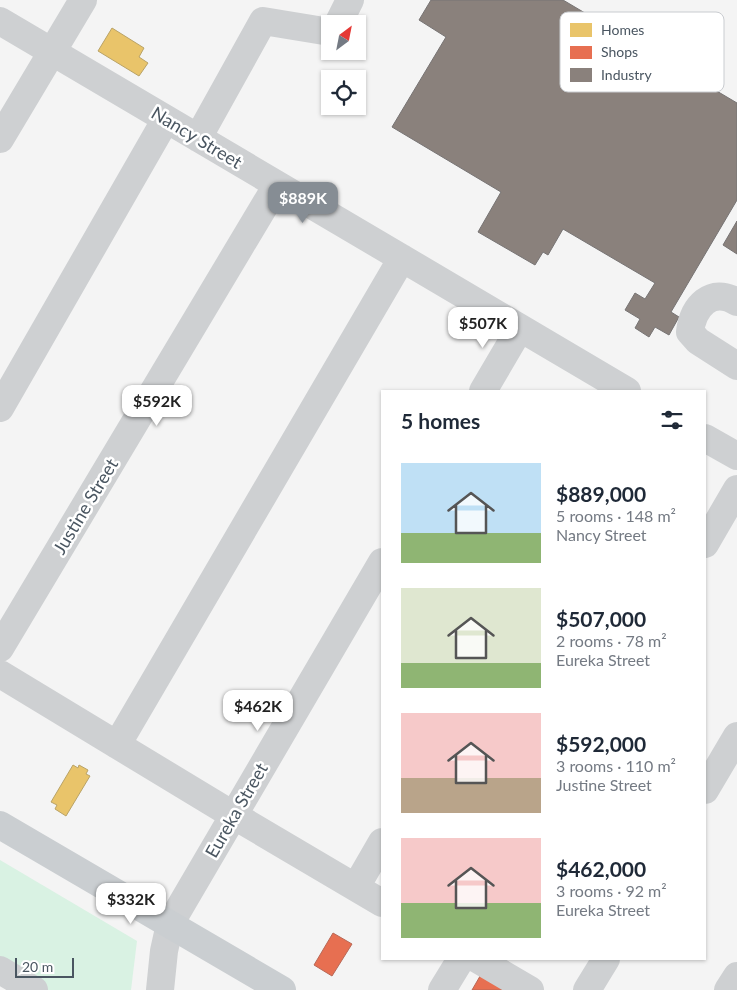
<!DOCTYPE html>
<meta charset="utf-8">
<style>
:root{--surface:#fff;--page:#f2f2f3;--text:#1f2937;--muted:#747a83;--accent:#868d94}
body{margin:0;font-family:Lato,sans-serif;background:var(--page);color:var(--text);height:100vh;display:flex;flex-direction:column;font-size:19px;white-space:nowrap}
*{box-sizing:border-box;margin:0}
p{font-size:16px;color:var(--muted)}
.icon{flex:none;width:28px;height:28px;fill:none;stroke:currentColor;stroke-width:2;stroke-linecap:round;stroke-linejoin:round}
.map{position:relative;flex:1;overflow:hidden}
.drawer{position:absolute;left:381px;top:390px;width:325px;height:570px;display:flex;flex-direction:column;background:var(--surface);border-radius:0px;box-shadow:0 1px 4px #0004}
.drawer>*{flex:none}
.needle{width:32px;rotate:32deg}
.tools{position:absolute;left:321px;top:15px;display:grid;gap:10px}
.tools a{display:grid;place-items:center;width:45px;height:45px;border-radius:0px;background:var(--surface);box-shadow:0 1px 4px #0004;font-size:25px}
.scale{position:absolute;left:15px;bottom:12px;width:59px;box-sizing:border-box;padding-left:5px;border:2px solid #4a5661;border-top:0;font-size:14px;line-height:18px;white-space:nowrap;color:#4a5661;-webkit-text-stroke:4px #fff;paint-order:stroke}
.price{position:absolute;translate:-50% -42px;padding:0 11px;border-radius:10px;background:#fff;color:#222;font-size:16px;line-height:32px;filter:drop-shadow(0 1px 2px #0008)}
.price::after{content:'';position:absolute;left:50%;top:30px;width:15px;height:11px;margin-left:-8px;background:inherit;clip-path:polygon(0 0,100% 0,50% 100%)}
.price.selected{background:var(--accent);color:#fff}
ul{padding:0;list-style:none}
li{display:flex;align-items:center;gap:15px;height:125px;padding:0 20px}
li span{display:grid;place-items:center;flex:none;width:140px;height:100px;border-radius:0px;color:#555}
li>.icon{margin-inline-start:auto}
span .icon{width:60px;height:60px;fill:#fffc;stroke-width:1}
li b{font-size:21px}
h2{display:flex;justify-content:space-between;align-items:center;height:60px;padding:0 20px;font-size:21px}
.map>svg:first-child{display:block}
</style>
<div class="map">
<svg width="737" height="990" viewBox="0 0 737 990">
<rect width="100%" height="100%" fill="#f4f4f4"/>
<path fill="#d9f2e3" d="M0 860 137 941 131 990H45L0 964Z"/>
<path fill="#e9c46a" stroke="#b9a367" d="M112 28 144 48 139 57 148 63 139 76 98 51Z
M73 765 78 768 79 765 88 770 86 774 90 776 66 816 55 809 57 805 51 802Z"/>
<path fill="#e76f51" stroke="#b86856" d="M333 933 352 944 332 976 314 965Z
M483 971 506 990H472Z"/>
<path fill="#8a817c" stroke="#777474" d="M431 0H563L737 103V200L671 312 679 317 669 335 655 327 649 337 635 328 640 319 625 310 635 293 645 299 655 283 563 229 548 255 543 252 535 265 478 232 501 192 392 127 446 37 419 20Z
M737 221V254L723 245Z"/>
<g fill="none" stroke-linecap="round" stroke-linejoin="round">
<path stroke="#ced0d2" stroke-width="28" d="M0 21 627 391
M338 24 350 0
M198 138 263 21 330 32
M0 139 83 0
M737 302C711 286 693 307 690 332L698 341 737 366
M483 391 520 328
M0 408 166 119
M705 438 737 456
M705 544 737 489
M0 648 277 185
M0 674 233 815 382 903
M117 745 402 258
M705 790 737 736
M356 887 382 842
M477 959 530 990
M0 970 34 990
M160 990 164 951 170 924 382 562
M442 990 461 959
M587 990 606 959
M728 990 737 976"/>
<path stroke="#caced1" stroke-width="28" d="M0 825 282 990"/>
</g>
<g text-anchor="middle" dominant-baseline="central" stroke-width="5" stroke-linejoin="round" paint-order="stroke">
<g font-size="18" fill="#4a5661" stroke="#fff">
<text transform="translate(197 137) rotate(31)">Nancy Street</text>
<text transform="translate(85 506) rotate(-59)">Justine Street</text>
<text transform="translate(236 810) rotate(-60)">Eureka Street</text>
</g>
</g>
<rect x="560" y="12" width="164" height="80" rx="8" fill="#fff" stroke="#c9ccd0" stroke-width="1"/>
<rect x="570" y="23" width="22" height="14" fill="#e9c46a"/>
<rect x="570" y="46" width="22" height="13" fill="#e76f51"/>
<rect x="570" y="68" width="22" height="14" fill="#8a817c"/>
<g font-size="14" fill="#4a5661">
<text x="601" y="35">Homes</text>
<text x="601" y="57">Shops</text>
<text x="601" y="80">Industry</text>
</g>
</svg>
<div class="tools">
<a><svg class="needle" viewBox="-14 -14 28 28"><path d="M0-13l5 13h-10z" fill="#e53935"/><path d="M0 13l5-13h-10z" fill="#747a83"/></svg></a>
<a><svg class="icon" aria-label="locate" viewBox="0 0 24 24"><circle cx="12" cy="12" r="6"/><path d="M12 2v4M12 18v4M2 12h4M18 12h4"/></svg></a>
</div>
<div class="scale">20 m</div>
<b class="price selected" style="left:303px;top:224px">$889K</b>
<b class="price" style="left:483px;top:349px">$507K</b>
<b class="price" style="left:157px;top:427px">$592K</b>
<b class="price" style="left:258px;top:732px">$462K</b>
<b class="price" style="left:131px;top:925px">$332K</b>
<section class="drawer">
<h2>5 homes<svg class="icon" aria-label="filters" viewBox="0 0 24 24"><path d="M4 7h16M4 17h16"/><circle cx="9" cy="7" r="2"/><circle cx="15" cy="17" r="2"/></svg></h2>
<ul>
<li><span style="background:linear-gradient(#bfe0f5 70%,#8fb573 0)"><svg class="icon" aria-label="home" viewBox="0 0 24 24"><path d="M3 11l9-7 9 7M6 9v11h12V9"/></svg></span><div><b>$889,000</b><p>5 rooms · 148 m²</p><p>Nancy Street</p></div></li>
<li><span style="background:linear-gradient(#dfe7d0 75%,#8fb573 0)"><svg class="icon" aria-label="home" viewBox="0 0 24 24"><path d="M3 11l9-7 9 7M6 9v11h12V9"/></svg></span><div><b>$507,000</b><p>2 rooms · 78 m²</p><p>Eureka Street</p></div></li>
<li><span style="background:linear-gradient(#f6c9c9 65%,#b9a48a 0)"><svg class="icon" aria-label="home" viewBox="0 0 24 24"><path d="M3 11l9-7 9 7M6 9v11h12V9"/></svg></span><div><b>$592,000</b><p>3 rooms · 110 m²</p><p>Justine Street</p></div></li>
<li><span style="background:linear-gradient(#f6c9c9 65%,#8fb573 0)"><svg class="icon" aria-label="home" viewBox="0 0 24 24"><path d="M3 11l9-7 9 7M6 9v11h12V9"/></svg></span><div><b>$462,000</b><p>3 rooms · 92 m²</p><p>Eureka Street</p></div></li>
</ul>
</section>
</div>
